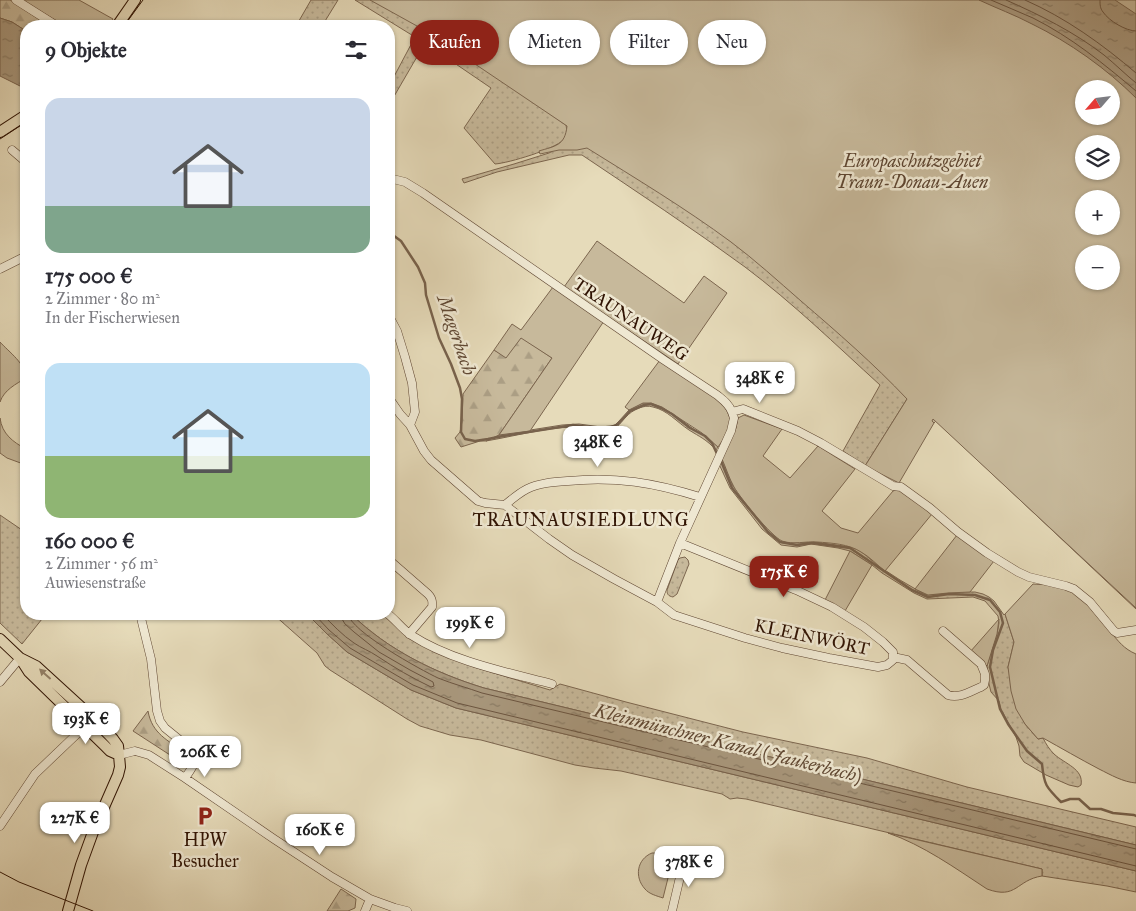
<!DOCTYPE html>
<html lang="de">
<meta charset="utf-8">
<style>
:root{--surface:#fff;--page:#f2f2f3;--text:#2b2b33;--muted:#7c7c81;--accent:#8f2418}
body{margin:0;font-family:"IM FELL Great Primer",serif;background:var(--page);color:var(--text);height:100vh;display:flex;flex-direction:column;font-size:19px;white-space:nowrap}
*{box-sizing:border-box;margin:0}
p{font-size:16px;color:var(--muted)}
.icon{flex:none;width:28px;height:28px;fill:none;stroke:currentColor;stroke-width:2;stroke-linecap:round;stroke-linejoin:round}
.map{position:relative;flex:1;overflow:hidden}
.side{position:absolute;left:20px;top:20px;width:375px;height:600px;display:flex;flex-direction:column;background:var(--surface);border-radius:20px;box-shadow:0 1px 4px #0004}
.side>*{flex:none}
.banner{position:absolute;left:410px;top:20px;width:475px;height:45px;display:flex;gap:10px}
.needle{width:32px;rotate:242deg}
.tools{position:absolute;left:1075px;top:80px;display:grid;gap:10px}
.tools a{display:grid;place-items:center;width:45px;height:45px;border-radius:50%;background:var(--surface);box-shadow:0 1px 4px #0004;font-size:25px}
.price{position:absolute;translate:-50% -42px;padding:0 11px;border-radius:10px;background:#fff;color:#222;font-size:16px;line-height:32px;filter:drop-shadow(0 1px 2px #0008)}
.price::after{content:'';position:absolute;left:50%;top:30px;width:15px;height:11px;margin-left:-8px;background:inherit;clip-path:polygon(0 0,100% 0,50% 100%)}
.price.active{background:var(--accent);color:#fff}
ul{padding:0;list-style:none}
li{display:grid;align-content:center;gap:10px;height:265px;padding:0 25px}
li span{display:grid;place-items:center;height:155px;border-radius:15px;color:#555}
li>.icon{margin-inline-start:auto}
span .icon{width:90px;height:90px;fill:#fffc;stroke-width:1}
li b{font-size:21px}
h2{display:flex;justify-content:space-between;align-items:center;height:60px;padding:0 25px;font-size:21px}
.pill{padding:0 18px;border-radius:22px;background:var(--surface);box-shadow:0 1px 4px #0004;font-size:18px;line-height:45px}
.pill.active{background:var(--accent);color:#fff}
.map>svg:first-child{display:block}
</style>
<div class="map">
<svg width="1136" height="911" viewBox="0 0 1136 911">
<defs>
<pattern id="grass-dots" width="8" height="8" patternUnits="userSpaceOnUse" patternTransform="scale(1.25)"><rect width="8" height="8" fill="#c7b99b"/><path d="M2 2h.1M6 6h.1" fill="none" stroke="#ab9e84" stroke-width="1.8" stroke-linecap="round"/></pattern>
<pattern id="forest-firs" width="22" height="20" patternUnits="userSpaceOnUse" patternTransform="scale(1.25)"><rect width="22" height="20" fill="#c7b99b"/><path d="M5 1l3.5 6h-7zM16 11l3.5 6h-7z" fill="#ab9e84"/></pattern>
<pattern id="water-ripples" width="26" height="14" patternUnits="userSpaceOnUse" patternTransform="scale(1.25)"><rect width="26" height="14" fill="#a8977c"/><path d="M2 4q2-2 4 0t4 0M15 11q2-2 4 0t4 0" fill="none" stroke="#897a63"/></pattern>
</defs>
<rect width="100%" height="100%" fill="#e6dbba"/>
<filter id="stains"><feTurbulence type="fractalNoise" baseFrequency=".004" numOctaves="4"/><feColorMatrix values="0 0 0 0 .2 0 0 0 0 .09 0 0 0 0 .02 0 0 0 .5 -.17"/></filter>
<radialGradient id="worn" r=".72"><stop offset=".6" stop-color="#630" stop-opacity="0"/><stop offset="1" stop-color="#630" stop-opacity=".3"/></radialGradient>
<path fill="url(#grass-dots)" stroke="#7c664f" d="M311 0H338L322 26H296Z
M355 0H389L566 125C567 130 567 135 563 140 555 149 509 163 495 164L464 128 491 88 425 43 389 105V86L415 37Z
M569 136 732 229 1136 593V609L936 421 934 423 907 399 865 466 843 451 880 385C836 345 793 303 745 267 692 228 637 192 582 155H569L497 172 464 183 462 179 514 164 549 153 564 145Z
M643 403C663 403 676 417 692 428 702 434 710 439 718 447L716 450C706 439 700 437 689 430 677 422 667 410 653 407 644 404 632 410 626 417 621 422 618 428 611 429 599 432 586 427 573 427 544 428 515 436 486 441L499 435 562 425 579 424 601 427 610 426 615 425 619 421 629 410Z
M722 459 733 486 740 495 768 529 776 537 784 541 800 543 815 542 851 547 861 551 877 565 900 580 924 594 928 595 961 592H975L983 594 989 597 994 601 1004 615 1005 614 1014 642 1008 667 1025 724 1038 739 1043 738C1046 744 1049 749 1054 754 1065 764 1084 769 1081 785L1078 787 1069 785 1046 775 1024 762 1020 756 1019 746 1016 737 1001 709 999 701 991 692 989 684 987 666 997 634 999 623 998 616 985 601 973 597 927 599 914 593 882 573 872 565 850 551 838 548 811 544 797 547 781 545 762 529 730 488 719 464Z
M0 515 22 530 26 525V614H46L22 644 0 623Z
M685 557 688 560 689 564 677 594 673 597C668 596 667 594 667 590L678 560 680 558Z
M273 614H307L326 633 347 652 411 690 456 708 1136 871V892L1107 886 1042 876V869L746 799 737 798 730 799 722 794 621 771 594 768 575 765 481 740 450 735 420 726 407 719 330 670 325 666 317 653Z
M351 614H382L408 638 474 667 550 690 560 684 626 702 743 732 867 758 967 787 1136 827V845L484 688C435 673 388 650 351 614Z"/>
<path fill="url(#forest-firs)" stroke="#7c664f" d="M0 0H10L49 26H26V31L12 22 0 18Z
M521 337 552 358 499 435 486 441H480L461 447 455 438 460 432 462 422 463 394 494 350 506 357Z
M148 711C152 734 168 740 185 753L188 752 192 757 190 764 187 766 133 731Z
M341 889 356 899 355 908 348 911H327Z"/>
<path fill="#c7b99b" stroke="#7c664f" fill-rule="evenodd" d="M22 0H79L113 19 108 26H65Z
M370 0H1136V608L933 419 932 421 934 423 899 483 865 466 907 399C874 364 837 332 801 301 778 281 755 260 731 242 685 208 635 178 587 148L577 150H559L540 154 539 151C555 146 565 146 567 126L426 31ZM1084 89H1111V116H1084ZM1084 144H1111V171H1084ZM1084 199H1111V226H1084ZM1084 254H1111V281H1084Z
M597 241 684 303 704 276 727 293 678 364 564 287Z
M553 287 604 321 530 431 499 435 552 358 521 338 506 358 494 350 512 324 521 330Z
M0 342C9 352 26 364 26 378 16 384 4 390 0 402Z
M660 360 713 396 725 407 730 418V425L727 434 718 447 702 433 662 407 651 403H643L629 410 625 407Z
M744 415 782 429 763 456 790 478 818 446 855 469 822 511 841 528 858 533 893 491 899 489 932 514 885 571C877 565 870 557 861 552 849 544 831 543 817 542 806 541 793 545 782 541 771 536 741 499 734 487 729 478 726 468 722 459L736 428 738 418Z
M0 418C2 434 13 442 26 449V465L7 458 0 453Z
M957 535 994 561 970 592 948 593 928 595 915 589Z
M850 551 872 565 845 611 825 600Z
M1033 584C1043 585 1055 584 1065 588 1083 595 1098 616 1110 631 1118 641 1124 649 1136 654V783C1123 782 1111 775 1099 769 1080 759 1061 748 1043 738L1038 739 1025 724 1016 709 1011 691 1008 667 1014 642 1005 614Z
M999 619 997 634 987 666 970 652Z
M888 833 1042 869V876C1016 880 1017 900 987 889 955 868 923 845 888 833Z
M652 853H660L673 858 663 898C657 896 649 894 645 889 634 877 637 859 652 853Z"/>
<path fill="url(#water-ripples)" stroke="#78624c" d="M979 0H1115L1136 14V98C1107 69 1069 42 1032 24 1015 15 996 8 979 0Z
M0 18 12 22 26 31V89L0 76Z
M307 614H351C388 650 435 673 484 688L1136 845V871L456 708 411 690 347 652 326 633Z"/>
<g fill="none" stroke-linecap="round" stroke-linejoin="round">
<path stroke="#6c5540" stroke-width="1" d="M991 0C1005 6 1019 12 1033 18 1071 37 1104 64 1136 91
M1006 0C1040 15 1074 32 1104 55 1115 64 1125 74 1136 83
M1025 0C1066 18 1102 44 1136 73
M1100 0C1100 5 1100 8 1103 12 1109 21 1126 31 1136 31
M314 614 329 630 350 648 413 685 457 703 1136 866
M322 614C332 624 342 635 354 643 361 648 370 651 377 656 395 668 412 678 431 687L434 686 433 682 410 670 379 652 354 632 345 624 342 619V614
M348 614C350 631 421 670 438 678 453 684 468 688 482 693L1136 849"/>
<path stroke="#78624c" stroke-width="2.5" d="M389 229 390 233 401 241 418 267 425 283 426 295 439 338 451 364 460 388 462 399 461 432 465 439 475 441 488 439 503 436 573 425 602 429 610 428 618 424 630 411 644 405 651 404 661 408 672 414 690 428 705 436 712 443 718 456
M721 461 732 488 768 532 780 542 797 545 813 543 850 548 912 590 928 597 949 594 975 595 990 600 1000 612 1003 623 993 650 990 667 1000 709 1008 724 1027 751 1042 764C1044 785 1046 787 1061 802L1070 799H1079L1090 809H1101L1113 813 1134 815 1136 816"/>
<defs>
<path id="minor" d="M16 0 57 26
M12 150 26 162
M389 178 405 182 423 193 664 360 717 395C723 400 729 404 732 412L743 409 798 431 821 443 893 486 901 487 930 508 958 532 987 553 1018 572 1029 577 1066 586 1074 589 1090 602 1114 631 1117 633 1136 630
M0 269 26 256
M389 316 397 331 405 357 412 383 415 412 410 425
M389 398 400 414 410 425 424 451 431 460 478 501 485 503 505 505 549 539 572 555 614 579 657 602 674 615 745 638 782 648 829 658 878 667 887 665 893 660V657L907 660 948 695C959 699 971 691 981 687L984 685 985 680V674L981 664 943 631
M505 505C512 499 519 493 527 489 539 483 554 482 568 481 615 476 655 483 700 497
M680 543 796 590 832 607 864 627 883 642 893 652V657
M389 560 428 594C432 598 433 601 432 607L409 634
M657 602 680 543 731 431 734 418 732 412
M140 614 151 659 157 711 160 721 165 728 192 750C199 761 191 769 185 778
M388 614C396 620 402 629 411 635 451 661 506 672 552 684
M0 682 20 658
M119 755 135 751 149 755 185 778 274 839 332 877 370 899 395 908 407 911
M0 826 35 774 79 732 86 727
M365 911 370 899
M672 911 684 860"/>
<path id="major" d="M117 26 135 0
M0 132 26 115
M0 639 20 658 29 672 105 746 110 751 119 755
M20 658 36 666 94 719 113 739 118 746 119 755 120 767 118 775 93 832 81 865 68 911"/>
</defs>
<use href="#minor" stroke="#5e4531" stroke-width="9"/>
<use href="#major" stroke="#301303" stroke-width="12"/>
<use href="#minor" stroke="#efe8d2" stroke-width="8"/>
<use href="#major" stroke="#e6dbba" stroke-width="10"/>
<path stroke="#301303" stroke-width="1" d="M124 26 143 0
M0 139 26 122
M0 872 19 882 93 911"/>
</g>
<defs><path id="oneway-solid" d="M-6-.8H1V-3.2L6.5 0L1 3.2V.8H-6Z" transform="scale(1.25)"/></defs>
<use fill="#948168" href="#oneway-solid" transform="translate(45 674) rotate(-138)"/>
<defs>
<symbol id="parking-bare" viewBox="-9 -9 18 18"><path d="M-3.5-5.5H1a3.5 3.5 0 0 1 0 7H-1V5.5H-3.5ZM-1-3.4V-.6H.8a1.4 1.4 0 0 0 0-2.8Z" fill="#8f2418" stroke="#efe8d2" stroke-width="2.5" paint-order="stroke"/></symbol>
</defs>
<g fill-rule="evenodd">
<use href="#parking-bare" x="191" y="802" width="28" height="28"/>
</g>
<g text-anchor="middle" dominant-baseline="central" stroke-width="5" stroke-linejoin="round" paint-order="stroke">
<g font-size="18" font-style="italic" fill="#5d4531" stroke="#efe8d2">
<text x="912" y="161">Europaschutzgebiet<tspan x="912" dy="21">Traun-Donau-Auen</tspan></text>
</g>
<g font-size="18" fill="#301303" stroke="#efe8d2">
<text transform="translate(631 319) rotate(34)">TRAUNAUWEG</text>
<text transform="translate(812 637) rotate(12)">KLEINWÖRT</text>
</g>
<g font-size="18" fill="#301303" stroke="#efe8d2">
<text x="205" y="840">HPW<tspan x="205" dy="21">Besucher</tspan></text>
</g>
<g font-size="19" font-style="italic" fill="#604833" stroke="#efe8d2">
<text transform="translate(457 335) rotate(71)">Magerbach</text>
<text transform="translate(728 743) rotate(14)">Kleinmünchner Kanal (Jaukerbach)</text>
</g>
<g font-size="19" letter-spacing="1" fill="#301303" stroke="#efe8d2">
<text x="581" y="519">TRAUNAUSIEDLUNG</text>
</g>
</g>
<rect width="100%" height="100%" filter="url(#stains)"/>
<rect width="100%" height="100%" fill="url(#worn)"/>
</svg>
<div class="tools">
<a><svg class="needle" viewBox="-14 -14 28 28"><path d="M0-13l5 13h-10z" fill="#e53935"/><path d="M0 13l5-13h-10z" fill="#7c7c81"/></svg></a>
<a><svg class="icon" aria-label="layers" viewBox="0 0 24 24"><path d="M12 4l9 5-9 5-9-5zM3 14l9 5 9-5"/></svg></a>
<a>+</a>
<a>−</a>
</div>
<b class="price" style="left:760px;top:404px">348K €</b>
<b class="price" style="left:598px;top:468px">348K €</b>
<b class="price active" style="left:784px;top:598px">175K €</b>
<b class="price" style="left:470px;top:649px">199K €</b>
<b class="price" style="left:86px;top:745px">193K €</b>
<b class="price" style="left:205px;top:778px">206K €</b>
<b class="price" style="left:75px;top:844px">227K €</b>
<b class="price" style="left:320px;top:856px">160K €</b>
<b class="price" style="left:689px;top:888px">378K €</b>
<div class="banner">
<a class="pill active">Kaufen</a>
<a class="pill">Mieten</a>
<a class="pill">Filter</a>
<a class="pill">Neu</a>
</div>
<section class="side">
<h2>9 Objekte<svg class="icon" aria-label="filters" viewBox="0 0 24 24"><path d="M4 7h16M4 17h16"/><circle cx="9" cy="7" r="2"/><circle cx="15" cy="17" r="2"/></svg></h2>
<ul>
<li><span style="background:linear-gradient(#c9d6e8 70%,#7fa58c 0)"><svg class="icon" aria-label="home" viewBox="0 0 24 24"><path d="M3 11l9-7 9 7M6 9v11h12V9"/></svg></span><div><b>175 000 €</b><p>2 Zimmer · 80 m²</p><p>In der Fischerwiesen</p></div></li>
<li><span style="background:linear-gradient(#bfe0f5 60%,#8fb573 0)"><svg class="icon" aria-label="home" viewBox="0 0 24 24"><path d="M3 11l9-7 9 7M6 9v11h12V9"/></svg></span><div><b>160 000 €</b><p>2 Zimmer · 56 m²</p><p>Auwiesenstraße</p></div></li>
</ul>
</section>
</div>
